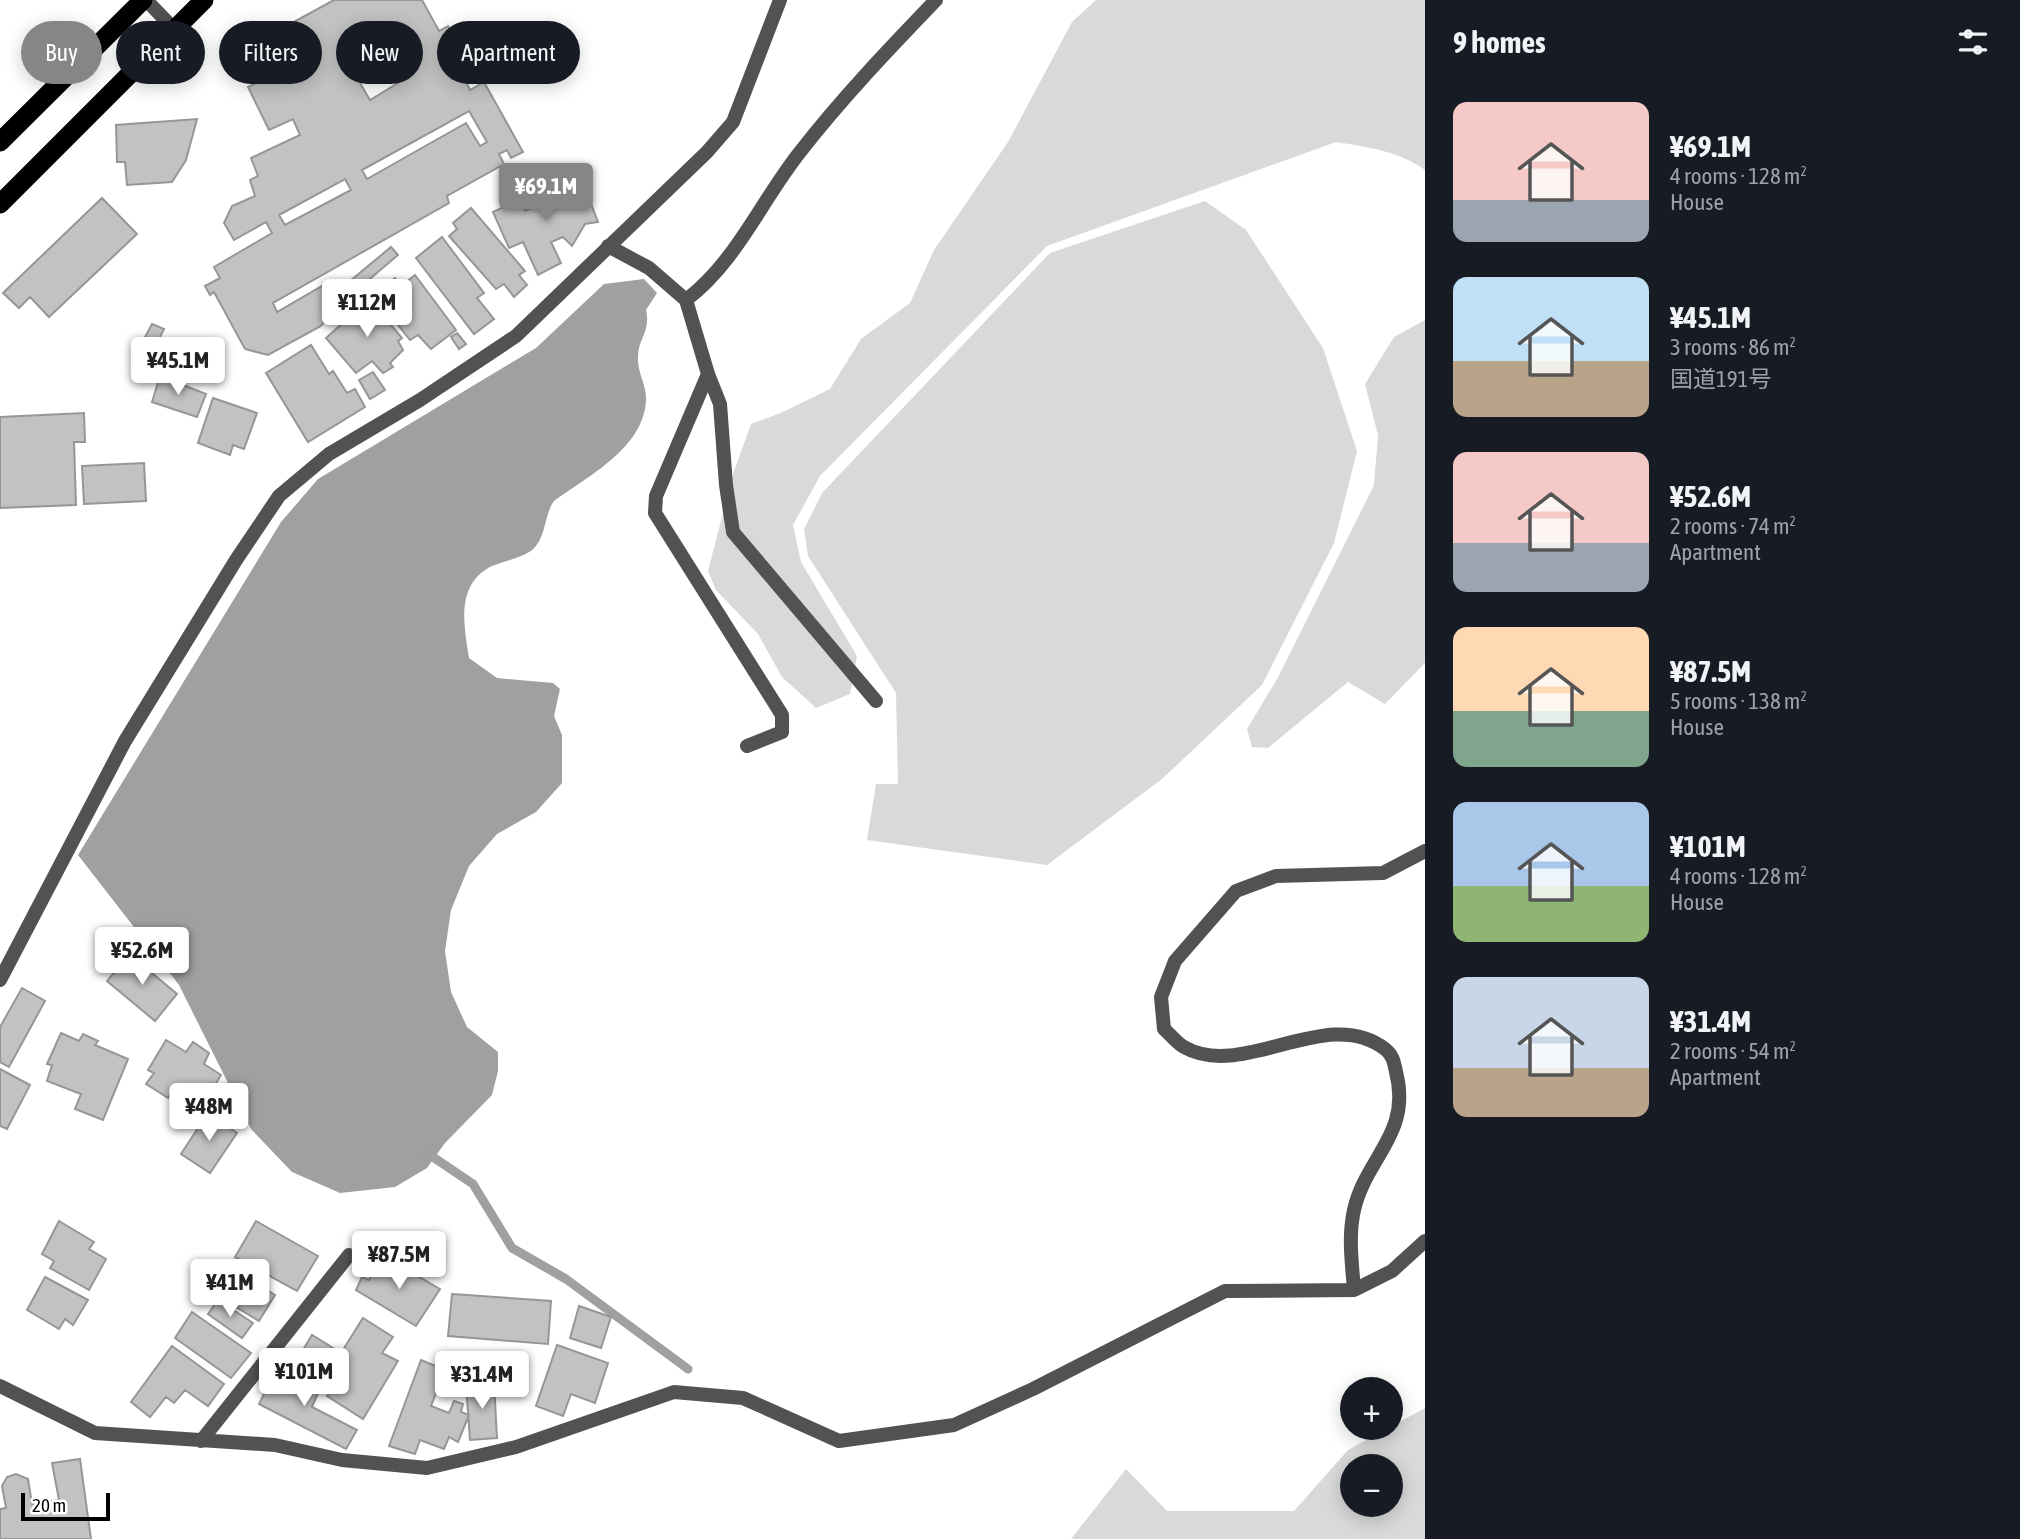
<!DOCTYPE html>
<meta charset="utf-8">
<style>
:root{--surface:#171b24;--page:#242831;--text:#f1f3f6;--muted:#9ea1a6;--accent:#858687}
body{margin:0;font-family:"Asap Condensed","Noto Sans JP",sans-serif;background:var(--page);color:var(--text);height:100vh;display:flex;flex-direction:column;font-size:26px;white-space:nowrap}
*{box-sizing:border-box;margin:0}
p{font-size:23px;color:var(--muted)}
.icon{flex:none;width:38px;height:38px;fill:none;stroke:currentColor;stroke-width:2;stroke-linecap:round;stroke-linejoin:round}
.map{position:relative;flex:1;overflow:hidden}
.details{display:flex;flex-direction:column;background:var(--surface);width:595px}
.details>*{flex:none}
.hud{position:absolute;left:21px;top:21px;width:665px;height:63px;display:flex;gap:14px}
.buttons{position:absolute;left:1340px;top:1377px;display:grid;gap:14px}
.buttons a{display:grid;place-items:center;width:63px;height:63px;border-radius:50%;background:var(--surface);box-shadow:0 4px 18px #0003;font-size:35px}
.scale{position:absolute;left:21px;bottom:18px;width:89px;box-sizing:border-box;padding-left:7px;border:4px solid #000;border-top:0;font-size:19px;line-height:24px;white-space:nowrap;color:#000;-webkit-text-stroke:5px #fff;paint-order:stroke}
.price{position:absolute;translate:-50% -60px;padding:0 16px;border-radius:7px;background:#fff;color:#222;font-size:23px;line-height:46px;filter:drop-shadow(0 2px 4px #0008)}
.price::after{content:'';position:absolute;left:50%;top:42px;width:21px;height:16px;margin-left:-10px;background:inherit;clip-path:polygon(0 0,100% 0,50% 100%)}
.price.active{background:var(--accent);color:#fff}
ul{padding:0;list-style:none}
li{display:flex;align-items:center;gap:21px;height:175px;padding:0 28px}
li span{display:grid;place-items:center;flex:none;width:196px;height:140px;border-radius:14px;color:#555}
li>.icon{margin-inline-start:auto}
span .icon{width:84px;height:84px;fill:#fffc;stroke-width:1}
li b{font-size:30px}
h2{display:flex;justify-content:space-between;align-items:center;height:84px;padding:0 28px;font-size:30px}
.chip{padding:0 24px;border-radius:32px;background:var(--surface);box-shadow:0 4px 18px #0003;font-size:24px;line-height:63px}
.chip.active{background:var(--accent);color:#fff}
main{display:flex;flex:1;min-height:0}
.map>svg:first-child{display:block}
</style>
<main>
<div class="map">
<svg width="1425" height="1539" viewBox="0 0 1425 1539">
<rect width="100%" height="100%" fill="#fff"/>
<path fill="#d9d9d9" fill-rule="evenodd" d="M1096 0H1425V170C1399 151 1366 147 1336 142L1047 246 820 476 793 525 801 562 857 656 850 694 816 708 782 677 758 634 716 590 708 571 734 471 751 424 783 412 830 389 861 339 910 303 934 250 1008 142 1072 22Z
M1205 201 1246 230 1323 348 1357 451 1334 543 1262 685 1162 779 1047 865 867 840 876 784H898L896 693 808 556 804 529 822 493 1050 253Z
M1425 320V663L1385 704 1348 682 1268 748 1252 747 1247 729 1276 681 1374 485 1378 435 1365 384 1394 337Z
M1425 1408V1539H1071L1126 1469 1167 1511H1294L1348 1450ZM1391 1466V1505H1353V1466Z"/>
<path fill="#a0a0a0" d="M644 279 657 293 646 310C651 332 638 338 638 357 637 372 647 386 646 400 644 448 588 476 554 501 544 515 546 539 532 550 522 558 504 561 492 566 455 584 464 626 469 658L497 678 553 683 560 689 554 716 562 735V783L536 812 497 834 469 866 451 910 445 951 451 992 467 1027 498 1052V1071L492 1095 445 1143 427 1168 395 1187 340 1193 292 1172 251 1129 179 985 78 855 281 522 318 479 536 348 604 284Z"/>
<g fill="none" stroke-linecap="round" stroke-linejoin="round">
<path stroke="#a0a0a0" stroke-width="9" d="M427 1153 473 1184 512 1248 566 1279 688 1369"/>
</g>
<path fill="#c2c2c2" stroke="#969696" stroke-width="2" fill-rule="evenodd" d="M334 0H422L439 31 448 26 474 73 464 78 470 90 484 82 523 152 511 158 507 150 499 154 504 164 447 196 449 203 273 303 277 312 329 282 340 302 321 326 268 355 245 349 214 292 210 295 205 286 220 278 214 267 272 233 266 222 234 240 224 223 232 206 255 196 250 180 258 176 251 158 300 135 293 119 269 130 248 87 275 74 259 41ZM388 67 398 83 370 100 360 83ZM469 111 487 142 480 146 466 123 367 179 362 170ZM345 179 351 190 285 225 279 215Z
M197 119 186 160 172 182 127 185 125 162H117L116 125Z
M554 176 559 187 566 184 573 198 586 191 598 222 585 224 572 246 563 237 551 242 561 263 538 275 523 242 509 248 493 212 520 199 525 211 544 203 535 185Z
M102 198 137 234 49 317 30 297 19 308 3 293Z
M471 208 525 271 519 275 527 285 514 297 504 284 496 289 449 236 457 229 453 223Z
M442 237 484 293 477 298 494 319 474 334 416 258Z
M391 247 398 255 351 295 344 286Z
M415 275 456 330 431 349 418 335 410 340 374 295 395 278 400 287Z
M369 299 402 338 398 341 403 350 390 363 393 367 383 373 372 361 356 373 326 338Z
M152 324 164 329 155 347 143 341Z
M457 333 466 344 459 349 451 337Z
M311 345 329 374 333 371 347 393 355 389 365 407 308 442 266 373Z
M373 372 385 390 370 399 359 380Z
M160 376 206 394 197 417 152 402Z
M213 398 257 413 244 449 233 445 230 455 198 443Z
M84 413 85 442H74L76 505 0 508V417Z
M144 463 146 501 84 504 82 466Z
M129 954 177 994 155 1021 107 981Z
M22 988 45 1001 9 1067 0 1062V1027Z
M61 1033 79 1041 83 1034 98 1041 95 1045 128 1059 103 1120 75 1109 81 1094 47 1081 52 1065 47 1064Z
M166 1040 186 1052 193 1042 209 1053 204 1064 221 1075 202 1106 174 1089 168 1098 146 1084 154 1073 148 1070Z
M0 1069 30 1085 7 1129 0 1126Z
M208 1113 237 1133 210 1173 181 1154Z
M59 1221 94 1242 89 1249 106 1259 89 1290 50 1268 54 1261 42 1254Z
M256 1221 318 1256 297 1291 235 1257Z
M383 1256 440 1289 416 1326 356 1290 362 1277 369 1280Z
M227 1266 275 1295 259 1321 211 1292Z
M45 1277 88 1300 73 1325 65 1319 59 1329 27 1310Z
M452 1294 551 1301 548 1344 448 1336Z
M218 1300 253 1323 242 1338 208 1314Z
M579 1306 611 1317 601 1348 570 1338Z
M192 1312 251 1353 231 1378 175 1338Z
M363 1318 393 1337 382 1353 398 1361 363 1419 327 1396 333 1388 294 1365 312 1335 341 1353Z
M557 1345 608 1363 595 1403 571 1394 563 1416 536 1406Z
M172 1346 224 1384 208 1406 185 1390 174 1403 166 1397 150 1417 131 1402Z
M421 1360 445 1370 431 1406 449 1413 454 1401 463 1404 461 1412 469 1415 458 1442 449 1437 444 1449 420 1440 415 1454 389 1446Z
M277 1368 319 1391 312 1407 357 1430 346 1449 259 1404Z
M494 1383 497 1438 470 1440 466 1385Z
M80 1459 91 1539H0V1509L6 1508 2 1486 7 1477 16 1474 28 1479 32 1504 59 1500 52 1463Z"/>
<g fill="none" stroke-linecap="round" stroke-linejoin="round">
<path stroke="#525252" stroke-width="14" d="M708 374 720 404 726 485 733 532 876 701"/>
<path stroke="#525252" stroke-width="14" d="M608 246 649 268 686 300 708 374 656 496 655 513 782 715V732L747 746
M686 300C737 261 761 201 800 152 842 98 889 49 936 0
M0 980 125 741 236 560 279 496 329 454 420 400 516 336 707 152 733 122 780 0
M1354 1290C1352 1263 1348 1237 1354 1210 1366 1157 1412 1134 1396 1072 1394 1062 1393 1055 1385 1049 1327 1004 1243 1081 1184 1047 1177 1043 1171 1035 1164 1029L1161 997 1175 961 1236 891 1276 876 1383 873 1425 851
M0 1386 95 1433 275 1445 342 1460 427 1468 516 1447 674 1392 743 1398 839 1441 954 1425 1033 1389 1225 1291 1354 1290 1392 1271 1425 1241
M201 1441 349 1255"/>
<path stroke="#525252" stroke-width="14" d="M146 0 175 30"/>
<path stroke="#000" stroke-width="19" d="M0 142 143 0
M0 204 204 0"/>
</g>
</svg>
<div class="buttons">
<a>+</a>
<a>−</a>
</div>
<div class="scale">20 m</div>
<b class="price active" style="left:546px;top:223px">¥69.1M</b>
<b class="price" style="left:367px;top:339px">¥112M</b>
<b class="price" style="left:178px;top:397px">¥45.1M</b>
<b class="price" style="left:142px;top:987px">¥52.6M</b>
<b class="price" style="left:209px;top:1143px">¥48M</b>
<b class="price" style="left:399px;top:1291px">¥87.5M</b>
<b class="price" style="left:230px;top:1319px">¥41M</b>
<b class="price" style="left:304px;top:1408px">¥101M</b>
<b class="price" style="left:482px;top:1411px">¥31.4M</b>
<div class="hud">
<a class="chip active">Buy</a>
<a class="chip">Rent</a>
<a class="chip">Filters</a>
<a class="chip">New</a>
<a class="chip">Apartment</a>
</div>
</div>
<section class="details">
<h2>9 homes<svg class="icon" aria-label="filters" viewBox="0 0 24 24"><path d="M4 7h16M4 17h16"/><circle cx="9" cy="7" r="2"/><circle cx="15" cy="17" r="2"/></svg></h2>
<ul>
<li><span style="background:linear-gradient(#f6c9c9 70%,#9aa5b1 0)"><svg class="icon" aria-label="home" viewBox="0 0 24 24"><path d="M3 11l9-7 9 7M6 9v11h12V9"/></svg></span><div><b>¥69.1M</b><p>4 rooms · 128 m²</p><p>House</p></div></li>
<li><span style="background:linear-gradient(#bfe0f5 60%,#b9a48a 0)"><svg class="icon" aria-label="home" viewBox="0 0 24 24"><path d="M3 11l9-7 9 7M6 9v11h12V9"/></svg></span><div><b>¥45.1M</b><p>3 rooms · 86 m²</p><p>国道191号</p></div></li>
<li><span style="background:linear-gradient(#f6c9c9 65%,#9aa5b1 0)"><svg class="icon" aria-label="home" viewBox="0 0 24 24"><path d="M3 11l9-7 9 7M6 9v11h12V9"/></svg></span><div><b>¥52.6M</b><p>2 rooms · 74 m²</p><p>Apartment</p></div></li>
<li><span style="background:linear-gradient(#ffd9b3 60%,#7fa58c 0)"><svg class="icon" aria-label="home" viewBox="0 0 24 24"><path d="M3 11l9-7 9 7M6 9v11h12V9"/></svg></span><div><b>¥87.5M</b><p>5 rooms · 138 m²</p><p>House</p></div></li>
<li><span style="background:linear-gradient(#a9c7e8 60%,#8fb573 0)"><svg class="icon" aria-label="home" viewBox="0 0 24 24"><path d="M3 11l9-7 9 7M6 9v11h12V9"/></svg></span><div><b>¥101M</b><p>4 rooms · 128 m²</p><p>House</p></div></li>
<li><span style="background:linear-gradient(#c9d6e8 65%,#b9a48a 0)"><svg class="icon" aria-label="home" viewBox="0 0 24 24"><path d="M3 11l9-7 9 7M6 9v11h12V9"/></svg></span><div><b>¥31.4M</b><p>2 rooms · 54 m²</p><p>Apartment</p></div></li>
</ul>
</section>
</main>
